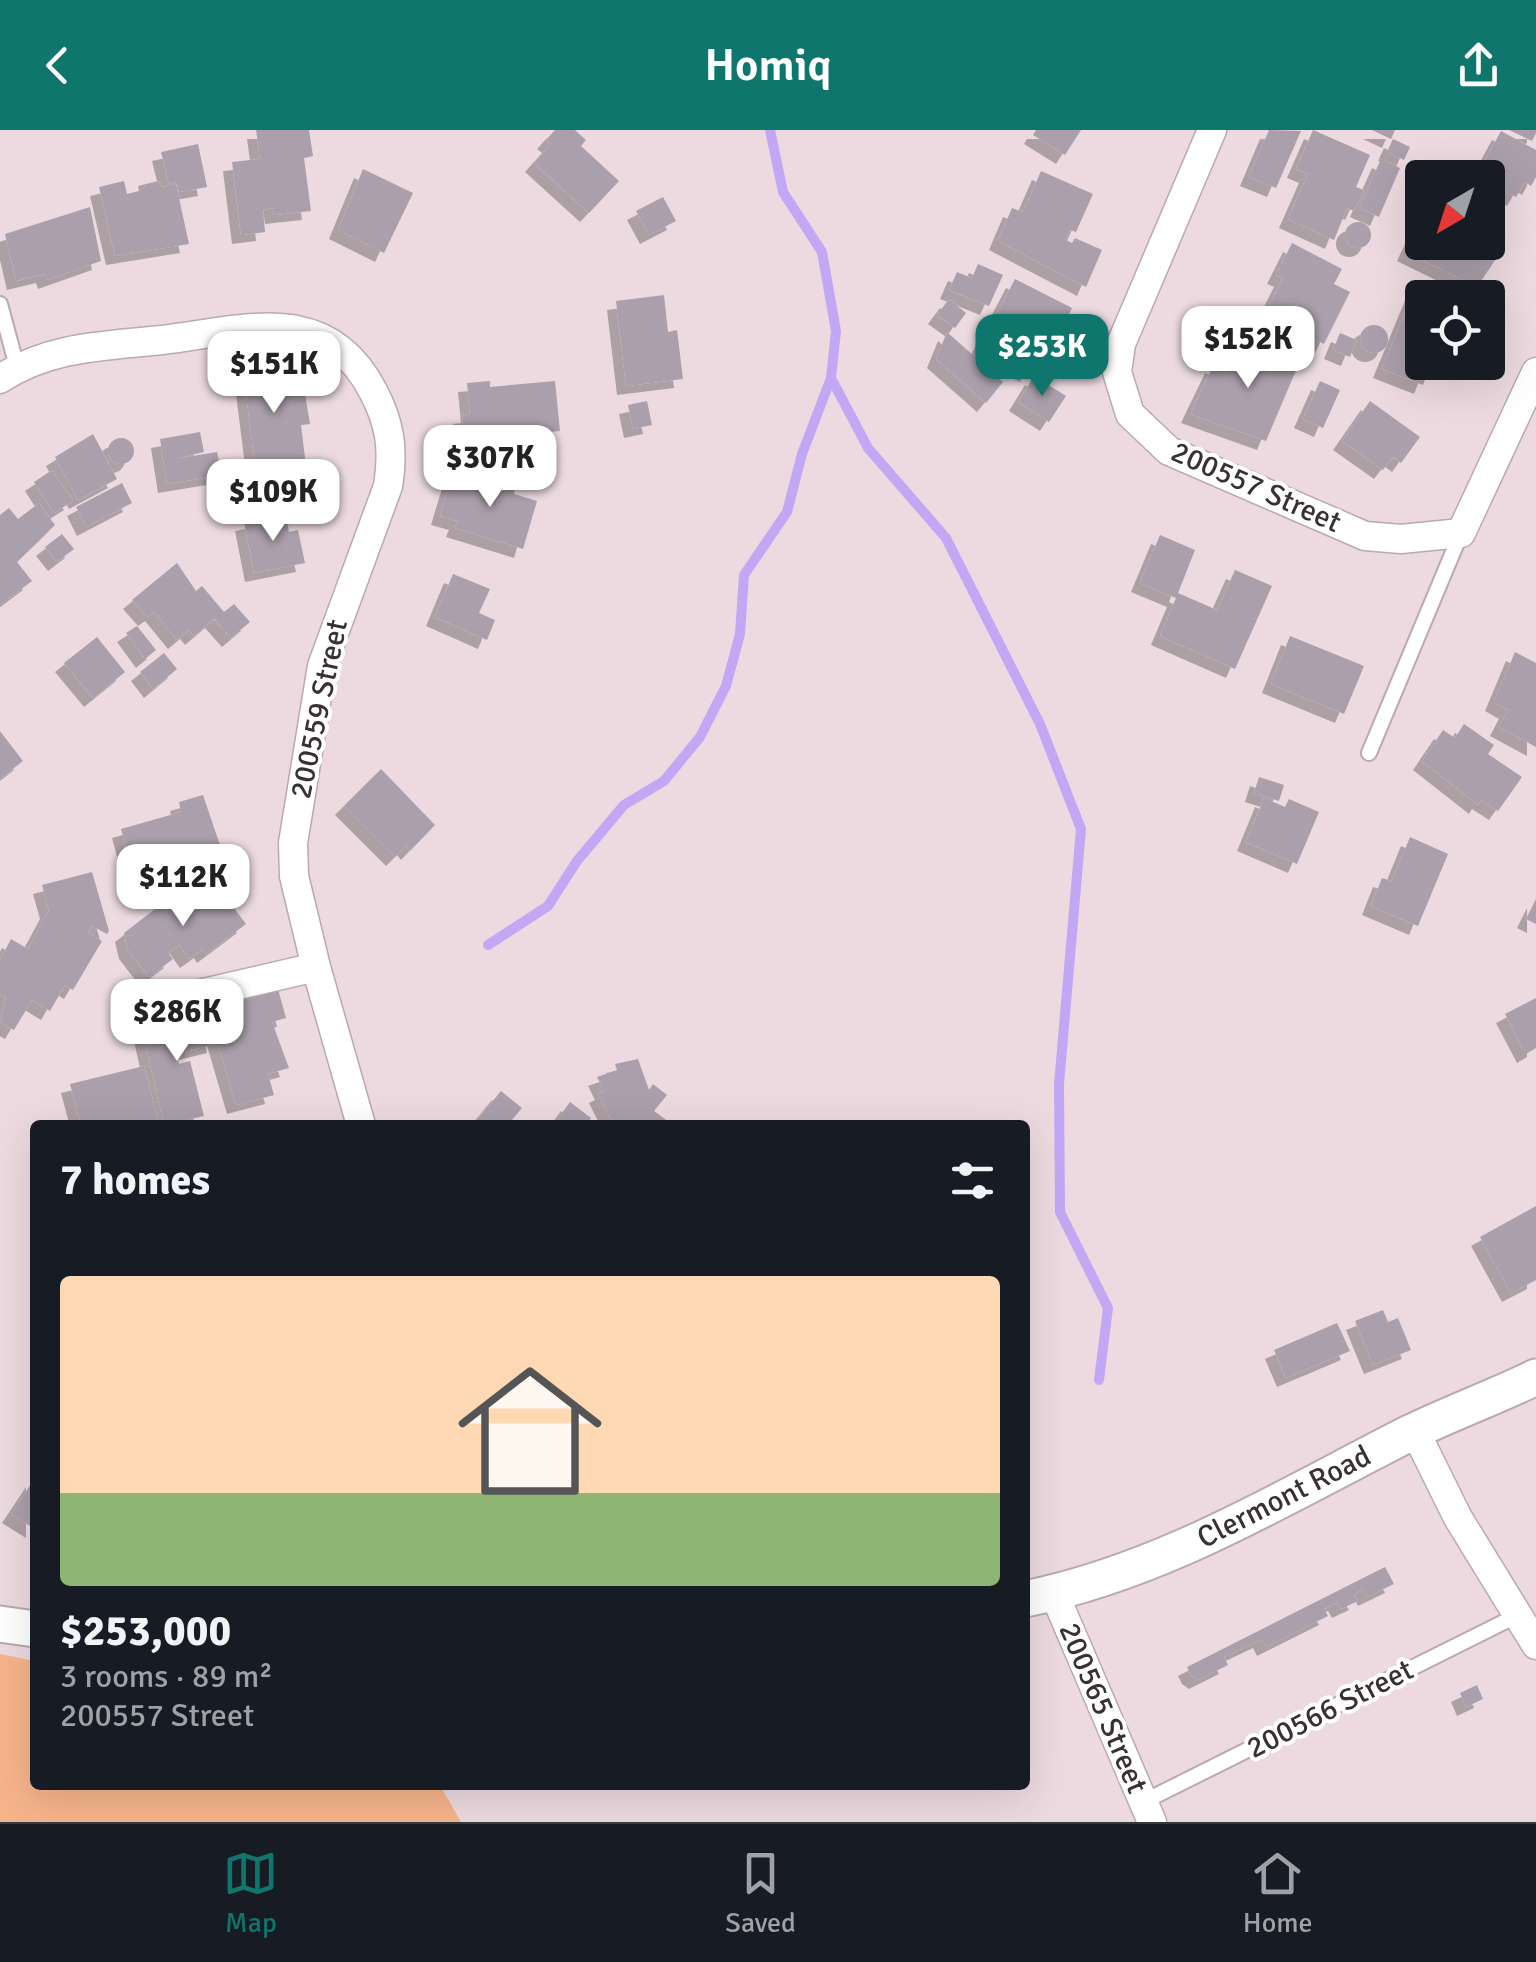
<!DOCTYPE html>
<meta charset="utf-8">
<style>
:root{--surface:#171b24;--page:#20242c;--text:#f1f3f6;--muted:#9ea1a6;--line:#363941;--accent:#0f766e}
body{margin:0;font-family:Signika,sans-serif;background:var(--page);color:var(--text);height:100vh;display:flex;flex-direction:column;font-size:38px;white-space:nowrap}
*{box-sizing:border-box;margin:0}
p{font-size:32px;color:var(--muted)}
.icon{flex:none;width:55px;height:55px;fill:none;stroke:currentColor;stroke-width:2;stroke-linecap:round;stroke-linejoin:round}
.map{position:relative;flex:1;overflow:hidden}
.details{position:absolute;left:30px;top:990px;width:1000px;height:670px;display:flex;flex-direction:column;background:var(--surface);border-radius:10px;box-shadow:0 10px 40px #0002}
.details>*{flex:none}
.needle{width:65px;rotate:219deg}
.fabs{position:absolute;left:1405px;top:30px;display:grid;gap:20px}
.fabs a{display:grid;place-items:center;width:100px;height:100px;border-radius:10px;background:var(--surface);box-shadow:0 10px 40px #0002;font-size:50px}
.price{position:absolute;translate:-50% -85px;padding:0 22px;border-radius:20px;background:#fff;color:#222;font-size:32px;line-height:65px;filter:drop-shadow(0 2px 5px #0008)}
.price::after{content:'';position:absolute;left:50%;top:60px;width:30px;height:22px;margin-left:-15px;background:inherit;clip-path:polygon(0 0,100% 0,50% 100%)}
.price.current{background:var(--accent);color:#fff}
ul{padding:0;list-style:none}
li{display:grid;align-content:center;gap:20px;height:530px;padding:0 30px}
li+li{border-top:2px solid var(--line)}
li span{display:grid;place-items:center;height:310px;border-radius:10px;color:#555}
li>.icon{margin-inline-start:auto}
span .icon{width:180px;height:180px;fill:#fffc;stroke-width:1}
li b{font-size:42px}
h2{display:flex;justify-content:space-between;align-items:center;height:120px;padding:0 30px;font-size:42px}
header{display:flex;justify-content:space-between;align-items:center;height:130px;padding:0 30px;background:var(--accent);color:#fff;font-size:45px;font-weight:600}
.tabs{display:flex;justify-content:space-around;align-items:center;height:140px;border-top:2px solid var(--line);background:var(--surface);font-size:28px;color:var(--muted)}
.tabs a{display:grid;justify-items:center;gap:5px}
.tabs .current{color:var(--accent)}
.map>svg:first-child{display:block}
</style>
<header><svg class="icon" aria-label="back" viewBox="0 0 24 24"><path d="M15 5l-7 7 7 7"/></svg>Homiq<svg class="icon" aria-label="share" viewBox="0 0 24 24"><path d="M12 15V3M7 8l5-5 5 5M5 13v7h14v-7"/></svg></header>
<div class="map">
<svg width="1536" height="1692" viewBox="0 0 1536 1692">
<defs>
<filter id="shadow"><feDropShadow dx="-9" dy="9" stdDeviation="0" flood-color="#0004"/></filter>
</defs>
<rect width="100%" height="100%" fill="#ecdae0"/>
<path fill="#f6b48b" d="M0 1524 35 1531V1655H440L461 1692H0Z"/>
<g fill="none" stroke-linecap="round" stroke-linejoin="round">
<path stroke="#c2a8f4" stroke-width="10" d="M770 0 783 62 822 122 836 201 831 248 868 318 946 408 1040 594 1081 699 1059 954 1060 1082 1108 1178 1099 1250
M488 815 548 776 577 731 624 675 664 651 700 607 726 556 740 504 744 445 787 382 802 324 831 248"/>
</g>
<path fill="#aa9faa" filter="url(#shadow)" d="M256 0H309L313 26 304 28 311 81 274 85 273 78 263 80 265 102 241 105 232 32 260 29Z
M555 0H575L586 10 581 16 619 51 589 83 534 33 551 14 546 10Z
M1036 0H1081L1065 25 1033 5Z
M1269 0 1301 1 1276 58 1249 47Z
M1313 0 1370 25 1356 57 1364 60 1354 81 1347 78 1334 110 1288 89 1308 44 1296 39Z
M1372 0H1395L1391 9Z
M1509 0H1536V3L1532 11Z
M1501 1 1536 20V47L1531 56 1525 52 1516 67 1477 45Z
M1393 9 1410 17 1404 30 1387 22Z
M198 14 207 57 179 62 177 52 169 54 161 22Z
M1381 29 1400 38 1379 87 1359 78Z
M363 39 413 63 384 123 338 100Z
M1041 41 1093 64 1076 102 1070 100 1066 110 1072 113 1075 108 1102 120 1086 157 998 111 1012 78 1023 82Z
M124 51 127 64 139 61 138 56 158 51 162 57 176 54 189 114 115 126 99 57Z
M663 67 676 91 649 105 636 81Z
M90 77 101 131 47 150 45 144 16 151 5 104Z
M1422 88V112H1488V108L1504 117 1477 157 1406 122Z
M1345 105a13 13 0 1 1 26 0a13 13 0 1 1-26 0Z
M1292 113 1342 139 1334 154 1350 162 1324 214 1265 184 1283 148 1276 145Z
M978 134 1003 145 989 176 949 160 957 142 972 148Z
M1015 149 1072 178 1059 205 1051 201 1029 243 979 218Z
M1415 159 1436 167 1422 168V232H1432L1423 255 1382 239Z
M664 165 668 202 677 200 683 249 626 256 616 171Z
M949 169 966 183 955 198 937 185Z
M1360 209a14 14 0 1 1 28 0a14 14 0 1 1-28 0Z
M947 202 1003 252 986 273 936 229Z
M1340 203 1357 210 1350 227 1333 220Z
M1252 210 1300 231 1266 311 1190 284 1214 234 1231 241 1238 222 1246 225Z
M283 227 288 266 305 264 310 294 301 295 306 336 256 342 242 232Z
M1034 246 1066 266 1049 292 1018 272Z
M490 251V257L555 251 560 301 496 307 495 301 464 304 462 285 470 284 467 253Z
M1320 251 1340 260 1323 298 1303 289Z
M647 271 652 295 633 299 628 275Z
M1370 271 1420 307 1401 333 1393 327 1383 340 1342 311Z
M200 302 204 322 174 329 217 322 222 345 167 354 160 309Z
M93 304 117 349 78 370 55 327Z
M108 321a13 13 0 1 1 26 0a13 13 0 1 1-26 0Z
M52 340 73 371 54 383 34 352Z
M301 340 304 362 253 369 250 347Z
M452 346 484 356 487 346 516 355 514 364 537 371 523 419 455 398 458 391 440 386Z
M122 353 132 373 86 397 76 377Z
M39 373 55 395 17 432 32 451 0 475V385L9 378 18 389Z
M285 384 289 402 298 400 305 433 254 443 244 392Z
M62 404 74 419 57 432 45 417Z
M1160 405 1195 420 1178 463 1217 480 1235 440 1272 456 1235 539 1160 506 1176 468 1140 453Z
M177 433 196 461 202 456 224 482 234 474 250 492 231 508 214 489 194 506 189 500 177 510 154 482 147 487 132 470Z
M453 444 490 459 479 483 495 490 487 510 435 487Z
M137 496 156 520 145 529 126 503Z
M1290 506 1364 536 1344 584 1271 554Z
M97 507 125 542 93 568 64 533Z
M1515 522 1536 533V617L1499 597 1508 580 1494 572Z
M164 523 177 539 153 559 140 542Z
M1464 594 1494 615 1488 624 1522 647 1498 681 1481 670 1478 675 1422 631 1443 600 1455 608Z
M0 601 23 631 0 649Z
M381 639 435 695 410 721 406 716 395 727 344 676Z
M1259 647 1284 655 1279 671 1254 663Z
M203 665 224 727 135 751 121 699 181 682 179 672Z
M1264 668 1285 677 1289 669 1319 682 1297 734 1246 712Z
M1410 707 1448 724 1418 796 1371 776 1382 748 1392 751Z
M92 742 109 801 107 804 92 796 88 803 102 811 73 860 65 855 50 881 32 870 14 900 0 892 6 868 0 864V830L11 809 28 819 49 780 42 755Z
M202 755 209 764 218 757 246 794 206 824 203 819 189 829 179 815 168 823 173 829 149 847 128 820 124 803 168 769 173 776Z
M1536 769V794L1526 789Z
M278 859 286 888 272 892 289 938 268 944 274 965 236 975 208 879Z
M1536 868V918L1526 924 1505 884Z
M207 881 216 914 176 924 179 934 190 931 204 986 164 995 142 898Z
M638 929 649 960 653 954 667 965 654 981 673 995H618L609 986 598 964 604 961 597 947 617 940 615 934Z
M144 936 159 995H81L70 954Z
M501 961 522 978 511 991 517 995H473Z
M570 972 591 988 586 995H553Z
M1536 1076V1150L1511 1163 1480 1107Z
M1383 1180 1388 1192 1398 1188 1411 1220 1373 1235 1355 1191Z
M1337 1193 1350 1221 1286 1248 1274 1220Z
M35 1348V1399L11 1384Z
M1385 1437 1394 1454 1367 1467 1363 1459 1354 1464 1358 1471 1341 1479 1337 1472 1324 1479 1328 1486 1266 1517 1262 1509 1224 1527 1228 1535 1198 1550 1191 1545 1187 1537Z
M1477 1555 1483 1569 1466 1577 1460 1563Z"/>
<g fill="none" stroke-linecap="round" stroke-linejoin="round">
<defs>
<path id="service" d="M0 174 17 237
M1369 623 1461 403
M1143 1672 1518 1485"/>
<path id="minor" d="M1212 0 1121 214 1117 242 1130 284 1169 321 1365 406 1401 409 1461 403 1536 242
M0 249C49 216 106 216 162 210 245 200 326 171 373 261 390 293 394 319 388 356L322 536 293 713 294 746 316 837 361 995
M139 878 316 837
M1415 1301 1458 1388 1536 1515
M1054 1463 1152 1692"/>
<path id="tertiary" d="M1025 1469C1164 1441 1285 1366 1410 1303 1451 1283 1495 1267 1536 1247
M0 1494 35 1499"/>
</defs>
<use href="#service" stroke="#baa9ae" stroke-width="18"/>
<use href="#minor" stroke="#baa9ae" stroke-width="31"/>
<use href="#tertiary" stroke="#baa9ae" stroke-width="39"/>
<use href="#service" stroke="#fff" stroke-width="14"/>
<use href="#minor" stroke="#fff" stroke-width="28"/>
<use href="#tertiary" stroke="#fff" stroke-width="35"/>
</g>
<g text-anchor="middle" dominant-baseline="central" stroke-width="8" stroke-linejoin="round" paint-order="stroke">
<g font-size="30" fill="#383134" stroke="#fff">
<text transform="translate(1256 357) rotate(24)">200557 Street</text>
<text transform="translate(319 579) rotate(-78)">200559 Street</text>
<text transform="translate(1284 1367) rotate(-27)">Clermont Road</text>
<text transform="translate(1103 1578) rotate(67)">200565 Street</text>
<text transform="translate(1330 1579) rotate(-27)">200566 Street</text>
</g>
</g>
</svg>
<div class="fabs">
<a><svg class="needle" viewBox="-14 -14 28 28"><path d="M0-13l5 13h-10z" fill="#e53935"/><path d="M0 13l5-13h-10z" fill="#9ea1a6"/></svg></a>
<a><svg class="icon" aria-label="locate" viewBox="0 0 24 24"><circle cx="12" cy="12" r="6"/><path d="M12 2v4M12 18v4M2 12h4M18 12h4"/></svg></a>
</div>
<b class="price" style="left:1248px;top:261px">$152K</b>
<b class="price current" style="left:1042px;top:269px">$253K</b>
<b class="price" style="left:274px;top:286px">$151K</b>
<b class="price" style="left:490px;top:380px">$307K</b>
<b class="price" style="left:273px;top:414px">$109K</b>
<b class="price" style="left:183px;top:799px">$112K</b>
<b class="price" style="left:177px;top:934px">$286K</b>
<section class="details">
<h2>7 homes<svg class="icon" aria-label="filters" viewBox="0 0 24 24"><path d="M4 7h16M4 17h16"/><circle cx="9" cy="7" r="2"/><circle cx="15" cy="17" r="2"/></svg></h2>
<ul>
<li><span style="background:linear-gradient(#ffd9b3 70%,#8fb573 0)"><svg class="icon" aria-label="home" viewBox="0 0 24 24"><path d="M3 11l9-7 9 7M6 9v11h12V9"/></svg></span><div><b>$253,000</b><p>3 rooms · 89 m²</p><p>200557 Street</p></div></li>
</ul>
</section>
</div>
<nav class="tabs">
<a class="current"><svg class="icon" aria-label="map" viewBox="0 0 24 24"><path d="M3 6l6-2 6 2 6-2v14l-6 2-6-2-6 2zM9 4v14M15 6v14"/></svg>Map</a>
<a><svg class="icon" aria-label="saved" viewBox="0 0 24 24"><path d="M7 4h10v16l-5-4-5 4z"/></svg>Saved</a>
<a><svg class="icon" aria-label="home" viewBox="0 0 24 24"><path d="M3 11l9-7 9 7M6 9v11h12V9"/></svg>Home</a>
</nav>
